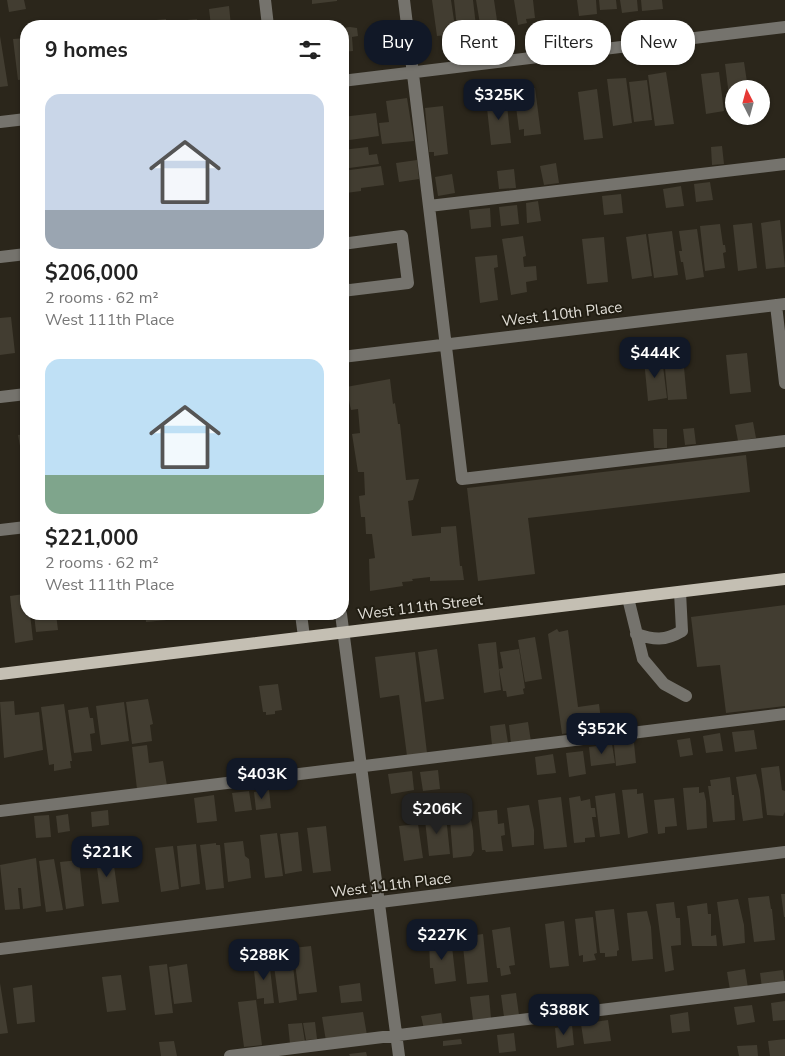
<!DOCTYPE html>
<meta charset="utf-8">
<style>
:root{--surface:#fff;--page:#f6f6f6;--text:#222;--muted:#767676;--accent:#111827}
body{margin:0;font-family:"Nunito Sans",sans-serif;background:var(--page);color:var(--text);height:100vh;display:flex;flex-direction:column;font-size:19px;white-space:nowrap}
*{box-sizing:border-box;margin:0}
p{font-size:16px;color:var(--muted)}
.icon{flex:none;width:28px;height:28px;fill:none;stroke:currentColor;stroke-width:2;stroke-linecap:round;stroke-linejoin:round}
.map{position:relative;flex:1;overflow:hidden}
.panel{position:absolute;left:20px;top:20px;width:329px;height:600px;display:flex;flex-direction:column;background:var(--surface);border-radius:20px;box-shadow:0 1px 4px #0004}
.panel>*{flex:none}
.banner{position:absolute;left:364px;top:20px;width:346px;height:45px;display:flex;gap:10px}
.needle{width:32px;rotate:354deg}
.fabs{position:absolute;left:725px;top:80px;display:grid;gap:10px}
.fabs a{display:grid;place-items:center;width:45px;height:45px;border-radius:50%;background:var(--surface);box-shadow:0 1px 4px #0004;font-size:25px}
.price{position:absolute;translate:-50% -42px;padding:0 11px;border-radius:10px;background:var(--accent);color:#fff;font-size:16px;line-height:32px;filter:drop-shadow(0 1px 2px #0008)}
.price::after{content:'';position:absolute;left:50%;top:30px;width:15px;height:11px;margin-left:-8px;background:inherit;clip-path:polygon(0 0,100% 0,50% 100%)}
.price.current{background:#222;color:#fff}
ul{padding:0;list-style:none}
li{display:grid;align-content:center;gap:10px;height:265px;padding:0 25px}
li span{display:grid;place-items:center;height:155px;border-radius:15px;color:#555}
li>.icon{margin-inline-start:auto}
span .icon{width:90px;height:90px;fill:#fffc;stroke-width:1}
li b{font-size:21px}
h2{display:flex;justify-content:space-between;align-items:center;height:60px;padding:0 25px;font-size:21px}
.chip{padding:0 18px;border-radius:20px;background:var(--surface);box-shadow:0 1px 4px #0004;font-size:18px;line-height:45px}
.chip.current{background:var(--accent);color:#fff}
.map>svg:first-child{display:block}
</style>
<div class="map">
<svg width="785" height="1056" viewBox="0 0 785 1056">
<rect width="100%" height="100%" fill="#2b261b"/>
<path fill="#423d31" d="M7 0H24L26 9 9 12Z
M312 0H337V1L312 4Z
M432 0H451L456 34 437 36Z
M454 0H473L476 26 457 28Z
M476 0H494L498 27 481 30Z
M514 0H533L535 18 526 19 527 23 518 25Z
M577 0H596L597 14 579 16Z
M599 0H616L617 9 600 10Z
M620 0H637L638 11 622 13Z
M641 0H662L663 9 642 11Z
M229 6 231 26H211L209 9Z
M166 19V26H146V21Z
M197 19 198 26H178L177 21Z
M350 27 357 28 358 36 352 37 353 51 342 52V28Z
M0 36 8 86 0 87Z
M26 38V79L18 80 13 39Z
M744 62 748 89H734V111L731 112 725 64Z
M666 72 674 124 655 126 648 75Z
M719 72 724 111 706 114 701 74Z
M626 78 632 123 613 126 607 79Z
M647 80 652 120 634 122 629 82Z
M524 85V89L535 88 541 134 524 136V129L519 130 514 91 519 90V86Z
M597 89 603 138 584 140 578 92Z
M506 96 511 143 491 145 486 99Z
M407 98 414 141 382 144 379 123 389 122 386 101Z
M443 106 448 154 434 156V152H429L425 108Z
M376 113 379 136 342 141V117Z
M722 146 724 164 712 165 711 147Z
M368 147 369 155 377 154 379 164 342 169V150Z
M417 160 419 179 399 182 396 163Z
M556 163 559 183 544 185 540 166Z
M381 166 384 185 361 188V191L346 193V191H342V171Z
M514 169 516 188 499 189 497 171Z
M452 174 455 193 438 196 435 177Z
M710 182 713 200 696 202 694 184Z
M681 186 684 206 666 208 663 189Z
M621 194 623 213 604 215 602 196Z
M538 201 541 221 527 223 526 203Z
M517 205 519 224 501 226 499 207Z
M490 208 491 227 471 229 469 210Z
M780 220 785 267 766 269 761 223Z
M752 223 757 268 738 271 733 225Z
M720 224 723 245H725L726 252 723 253 725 268 705 271 700 226Z
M697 229 704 277 686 280 683 262H681L679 251H682L679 231Z
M672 231 678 275 654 278 648 234Z
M646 234 652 276 632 279 626 237Z
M523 236 526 256 523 257 524 267 536 266 537 280 526 282 527 292 511 295 502 239Z
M604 237 608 282 587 284 582 239Z
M497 255 498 267 494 268 498 300 480 303 475 257Z
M11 317 15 353 0 355V318Z
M747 353 751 392 730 394 726 355Z
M683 357 687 399 668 400 664 358Z
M662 358 667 398 648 401 644 360Z
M390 379 393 404 395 403 398 424H400L406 480 419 479 413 500 408 501 412 536 441 533V527L456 526 460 566H462L464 580 430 581V577L412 579 413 581 402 582 403 586 370 591 369 559 375 558 372 534H366L365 517H361L359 496 365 495 364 472H358L352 434 360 433 358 409 351 410 346 387Z
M753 422 756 438 738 441 735 425Z
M694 428 696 444 685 445 683 429Z
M653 429H667V448H654Z
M26 434V468H24L18 435Z
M746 455 750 492 528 518 535 574 478 581 467 488Z
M24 594 26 614H30L33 640 15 643 10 596Z
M785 605V706L726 713 720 665 697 667 691 617Z
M34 614H56L58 630 36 632Z
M145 614H166L167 620 146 622Z
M557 629 559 632 568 630 578 707 599 704 602 728 562 734 548 634Z
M535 637 542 679 525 682 518 640Z
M496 642 501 690 484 693 478 644Z
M437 649 444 699 425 702 418 652Z
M519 649 525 688 523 689 524 694 507 697 506 691H503L499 669 503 668 500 652Z
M415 652 427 753 407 756 399 695 380 698 375 657Z
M278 684 282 710 275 711V714L266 715V712H263L259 686Z
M148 699 153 724 150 725 152 741 132 744 126 702Z
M14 701 15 715 39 712 43 750 4 758 0 702Z
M124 702 129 741 101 745 96 706Z
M64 704 72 761H70L71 768 54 771V764L49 765 41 707Z
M88 707 90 718H93L95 733 90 734 92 751 74 753 68 710Z
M528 722 531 742 511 744 509 725Z
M505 724 508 743 492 745 490 726Z
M754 730 757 749 735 752 732 732Z
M720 733 723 751 706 753 703 736Z
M690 738 693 755 680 757 677 740Z
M634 743 636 763 616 766 614 745Z
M612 744 615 763 591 766 589 747Z
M147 745 149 763 163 761 167 786 137 789 132 747Z
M583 751 586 774 569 777 566 753Z
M553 754 556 773 537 775 535 757Z
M779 766 782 790 785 791V812L783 816 767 815 761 768Z
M438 770 440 789 423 791 420 772Z
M412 771 414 790 391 794 388 774Z
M756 774 760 790 763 818 743 821 736 777Z
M730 777 732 795H734L735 820 713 822 708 786H711L710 780Z
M699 787V793L704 792 706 801 707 828 687 830 683 788Z
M637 789V794L643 793 648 833 628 838 622 790Z
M269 790 271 808 256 810 254 792Z
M249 791 252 810 235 812 232 793Z
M615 793 620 834 600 837 595 796Z
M214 795 217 821 197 823 194 798Z
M580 796 581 801 590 799 591 808H595L596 817H592L595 837 585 838V842L574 843 569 798Z
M561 797 567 847 544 849 538 800Z
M674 798 677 826 665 827V833L658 834 654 800Z
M466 805V809H469L473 831 474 851 471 856 453 858 449 807Z
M529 805 534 830V845L512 847 507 808Z
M108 810 109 825 92 827 91 812Z
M497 810 498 824 504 823 505 835 501 836 503 851 486 852 485 850H482L478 812Z
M68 814 70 831 58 833 56 816Z
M442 814V817L446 816 450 854 429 856 425 820H429L428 816Z
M49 815 51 837 36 838 34 816Z
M418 824 423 858 404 861 399 826Z
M326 826 331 871 313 873 307 828Z
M298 832 302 871 285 874 280 834Z
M277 833 283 876 265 878 260 835Z
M243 841 245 856 249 859 251 878 228 882 224 843Z
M216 843V845H220L224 888 206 890 200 845Z
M196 844 200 884 181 887 177 846Z
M173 846 179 889 161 892 155 848Z
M112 851 119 902 102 904 95 853Z
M36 858 41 906 23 909 21 888H18L20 909 5 910 0 865Z
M54 859 63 910 46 912 39 861Z
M79 860 84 906 66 909 60 862Z
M781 894H785V917H784Z
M769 896 771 909H772L775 940 754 942 748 898Z
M738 899 744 925 745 943 723 946 717 902Z
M674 902 676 918H680L681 945 671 946 674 970 665 972 656 904Z
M707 903 708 914H711V936L716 935 717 946H692L687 906Z
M614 909 619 950 617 951V956L605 957V953H600L595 911Z
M647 911 651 927 653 959 632 961 627 913Z
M593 917 597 953 594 954 596 960 583 962V955L579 956 575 919Z
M564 921 569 966 550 968 545 924Z
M510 927 515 965 509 966 511 974 501 976 500 968H497L492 930Z
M483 934 488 982 467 984 462 937Z
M451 938 456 981 435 984 433 968H430L429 940Z
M311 946 317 992 299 994 293 948Z
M291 949 297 1000 279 1003 272 951Z
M269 959 274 1003 264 1004V998L257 999 253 961Z
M167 964 173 1013 155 1015 149 966Z
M187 964 192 1002 174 1004 169 967Z
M745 969 748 988 730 990 727 972Z
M783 970 785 985 762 988 760 973Z
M121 975 126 1010 107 1012 102 977Z
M0 983 8 1033 0 1034Z
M360 983 362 1001 341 1003 339 986Z
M32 985 35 1022 17 1024 13 988Z
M516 993 519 1015 504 1017 501 995Z
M489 995 491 1018 473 1020 470 997Z
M256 1000 262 1045 244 1047 238 1002Z
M785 1001V1020L773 1021 771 1003Z
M752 1005 755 1022 737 1025 734 1007Z
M363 1012 367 1035 326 1041 322 1017Z
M688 1012 690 1031 672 1033 670 1015Z
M441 1013 443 1026 424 1029 421 1016Z
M608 1020 611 1041 584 1044 581 1024Z
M315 1022 317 1039 306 1040 303 1023Z
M302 1023 305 1042 290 1044 288 1024Z
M572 1025 574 1045 557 1048 555 1028Z
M514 1033 516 1051 499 1053 497 1035Z
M461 1039 462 1044 443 1046V1041Z
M785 1039V1056H770L768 1041Z
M174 1041 177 1056H161L159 1042Z
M757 1045 758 1056H739L737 1046Z
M366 1052 367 1056H350L349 1054Z"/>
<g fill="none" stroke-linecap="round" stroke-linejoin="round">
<path stroke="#75736d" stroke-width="12" d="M265 0 268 26
M404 0 462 479 785 441
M342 81 785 27
M0 122 26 119
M429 206 785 164
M342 244 402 236 408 283 342 291
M0 257 26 254
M342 274 344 291
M776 305 785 383
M342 357 785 304
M0 397 26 394
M0 530 26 527
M628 598 643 659 664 684 686 696
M301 614 304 637
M341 614 399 1056
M636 634C654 640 665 641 682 631L680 592
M0 811 785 714
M0 949 785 852
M230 1056 785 987"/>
<path stroke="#c4bfb3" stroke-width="12" d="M0 674 785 579"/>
</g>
<g text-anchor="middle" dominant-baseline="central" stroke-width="4" stroke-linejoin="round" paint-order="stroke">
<g font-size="15" fill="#e0ddd6" stroke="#211d12">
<text transform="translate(562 314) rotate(-7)">West 110th Place</text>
<text transform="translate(420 607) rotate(-7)">West 111th Street</text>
<text transform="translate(391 885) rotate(-7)">West 111th Place</text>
</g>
</g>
</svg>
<div class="fabs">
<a><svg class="needle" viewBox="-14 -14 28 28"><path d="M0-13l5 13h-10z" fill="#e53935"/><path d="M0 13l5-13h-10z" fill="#767676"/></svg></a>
</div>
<b class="price" style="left:499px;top:121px">$325K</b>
<b class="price" style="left:655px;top:379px">$444K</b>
<b class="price" style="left:602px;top:755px">$352K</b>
<b class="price" style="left:262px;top:800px">$403K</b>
<b class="price current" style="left:437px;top:835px">$206K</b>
<b class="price" style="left:107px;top:878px">$221K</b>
<b class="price" style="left:442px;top:961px">$227K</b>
<b class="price" style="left:264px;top:981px">$288K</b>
<b class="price" style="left:564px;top:1036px">$388K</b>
<div class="banner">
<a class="chip current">Buy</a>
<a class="chip">Rent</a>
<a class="chip">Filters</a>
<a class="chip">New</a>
</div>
<section class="panel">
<h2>9 homes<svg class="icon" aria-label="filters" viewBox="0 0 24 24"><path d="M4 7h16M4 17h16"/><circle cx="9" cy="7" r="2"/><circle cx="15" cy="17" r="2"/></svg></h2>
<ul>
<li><span style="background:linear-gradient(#c9d6e8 75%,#9aa5b1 0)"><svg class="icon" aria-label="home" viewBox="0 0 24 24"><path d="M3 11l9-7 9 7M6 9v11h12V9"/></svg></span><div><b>$206,000</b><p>2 rooms · 62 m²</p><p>West 111th Place</p></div></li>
<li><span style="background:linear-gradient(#bfe0f5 75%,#7fa58c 0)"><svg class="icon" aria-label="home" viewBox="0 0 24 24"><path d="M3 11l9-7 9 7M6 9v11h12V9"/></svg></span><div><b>$221,000</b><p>2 rooms · 62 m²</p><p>West 111th Place</p></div></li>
</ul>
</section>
</div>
